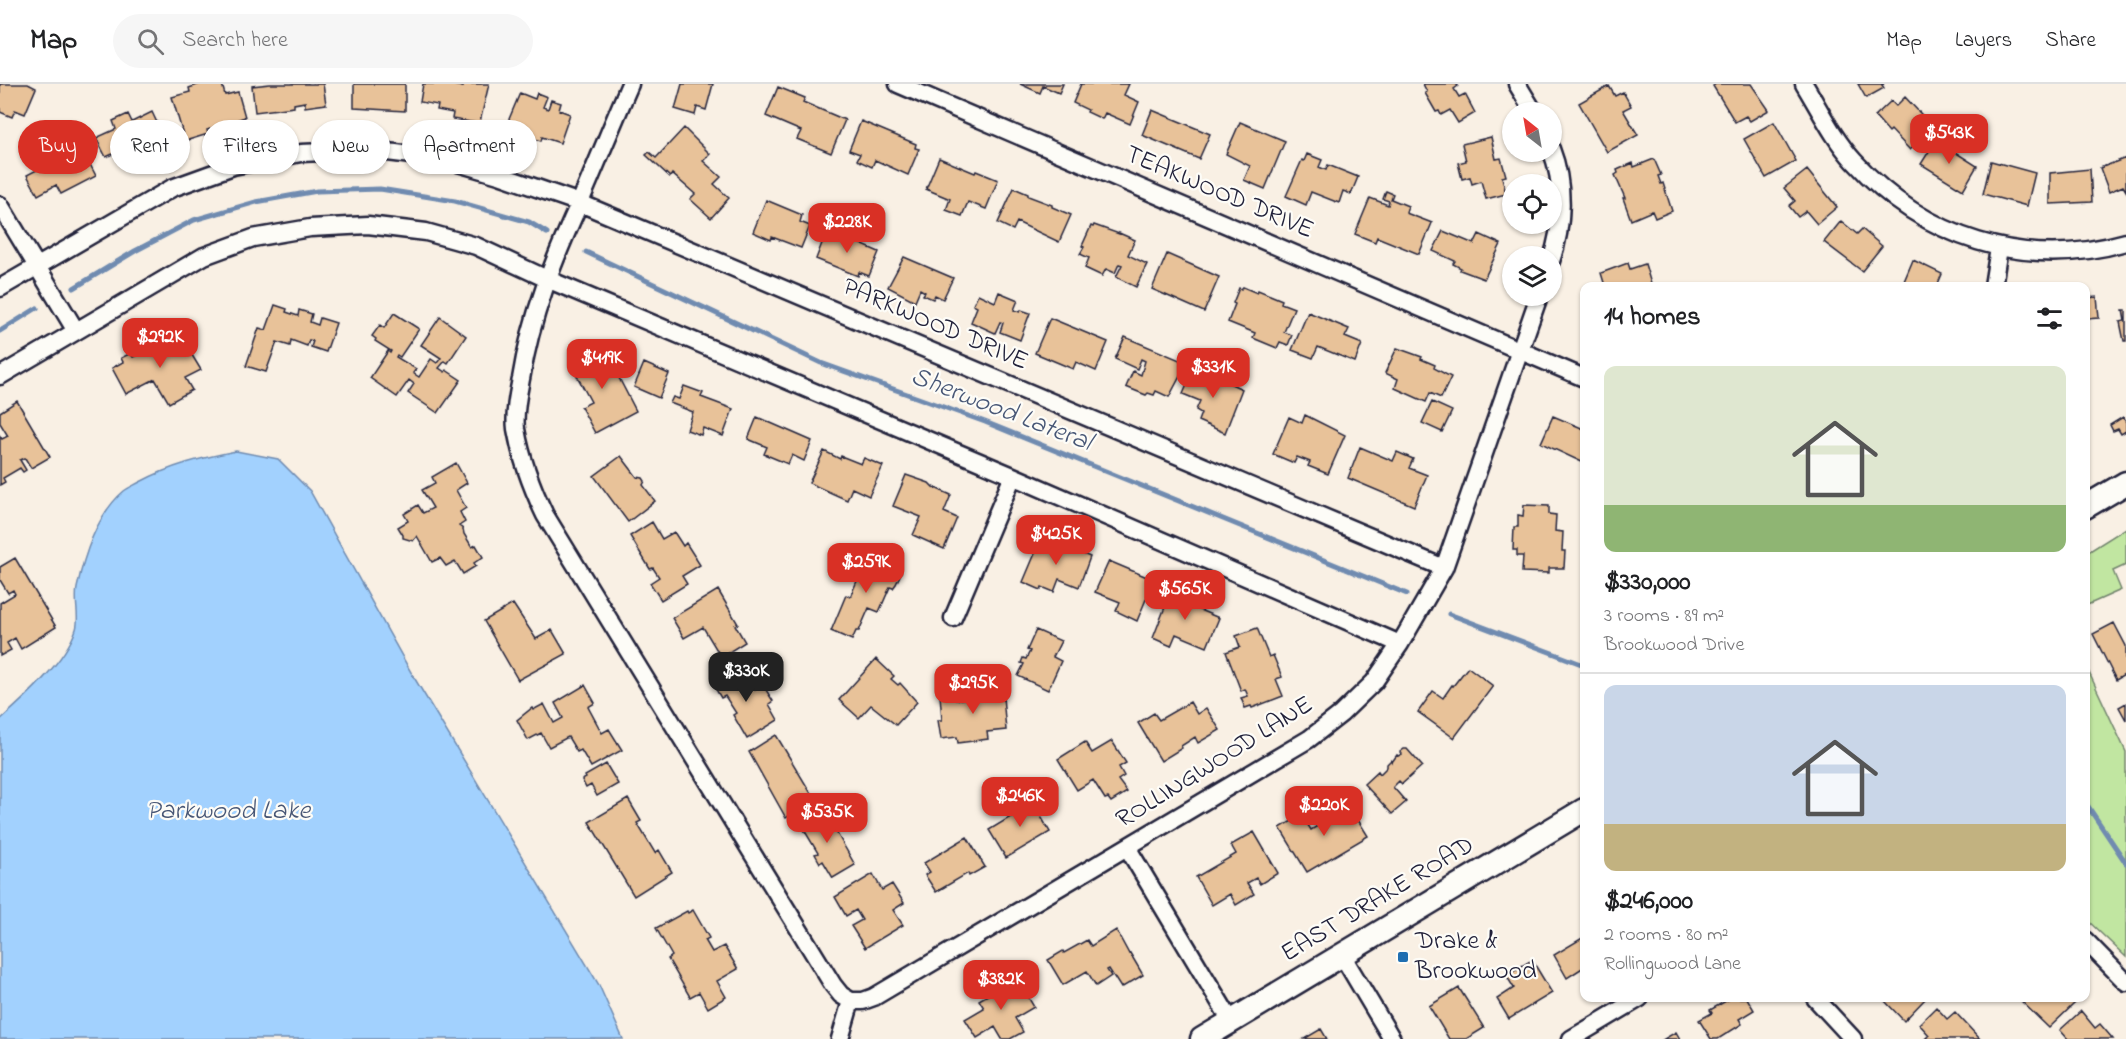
<!DOCTYPE html>
<meta charset="utf-8">
<style>
:root{--surface:#fff;--page:#f6f6f6;--text:#202124;--muted:#757577;--line:#e0e0e0;--accent:#d93025}
body{margin:0;font-family:"Indie Flower",sans-serif;background:var(--page);color:var(--text);height:100vh;display:flex;flex-direction:column;font-size:22px;white-space:nowrap}
*{box-sizing:border-box;margin:0}
p{font-size:20px;color:var(--muted)}
.icon{flex:none;width:33px;height:33px;fill:none;stroke:currentColor;stroke-width:2;stroke-linecap:round;stroke-linejoin:round}
.map{position:relative;flex:1;overflow:hidden}
.details{position:absolute;left:1580px;top:198px;width:510px;height:720px;display:flex;flex-direction:column;background:var(--surface);border-radius:12px;box-shadow:0 2px 4px #0004}
.details>*{flex:none}
.top-card{position:absolute;left:18px;top:36px;width:570px;height:54px;display:flex;gap:12px}
.needle{width:39px;rotate:329deg}
.fabs{position:absolute;left:1502px;top:18px;display:grid;gap:12px}
.fabs a{display:grid;place-items:center;width:60px;height:60px;border-radius:50%;background:var(--surface);box-shadow:0 2px 4px #0004;font-size:30px}
.price{position:absolute;translate:-50% -51px;padding:0 14px;border-radius:12px;background:var(--accent);color:#fff;font-size:20px;line-height:39px;filter:drop-shadow(0 2px 3px #0008)}
.price::after{content:'';position:absolute;left:50%;top:36px;width:18px;height:14px;margin-left:-9px;background:inherit;clip-path:polygon(0 0,100% 0,50% 100%)}
.price.current{background:#222;color:#fff}
ul{padding:0;list-style:none}
li{display:grid;align-content:center;gap:12px;height:318px;padding:0 24px}
li+li{border-top:2px solid var(--line)}
li span{display:grid;place-items:center;height:186px;border-radius:12px;color:#555}
li>.icon{margin-inline-start:auto}
span .icon{width:108px;height:108px;fill:#fffc;stroke-width:1}
li b{font-size:26px}
h2{display:flex;justify-content:space-between;align-items:center;height:72px;padding:0 24px;font-size:26px}
.pill{padding:0 21px;border-radius:27px;background:var(--surface);box-shadow:0 2px 4px #0004;font-size:21px;line-height:54px}
.pill.current{background:var(--accent);color:#fff}
header{display:flex;align-items:center;gap:36px;box-sizing:border-box;height:84px;padding:0 30px;background:var(--surface);border-bottom:2px solid var(--line)}
header strong{font-size:28px}
nav{display:flex;gap:33px;margin-inline-start:auto;font-size:21px}
.search{width:420px;height:54px;background:var(--page);display:flex;align-items:center;gap:15px;box-sizing:border-box;padding:0 21px;border-radius:33px;color:var(--muted);font-size:22px}
.map>svg:first-child{display:block}
</style>
<header>
<strong>Map</strong>
<div class="search"><svg class="icon" aria-label="search" viewBox="0 0 24 24"><circle cx="10" cy="10" r="6"/><path d="M15 15l6 6"/></svg>Search here</div>
<nav><a>Map</a><a>Layers</a><a>Share</a></nav>
</header>
<div class="map">
<svg width="2126" height="955" viewBox="0 0 2126 955">
<rect width="100%" height="100%" fill="#f9f0e4"/>
<filter id="ink" filterUnits="userSpaceOnUse"><feTurbulence type="fractalNoise" baseFrequency=".0167" numOctaves="2"/><feDisplacementMap in="SourceGraphic" scale="12" xChannelSelector="R" yChannelSelector="G"/><feConvolveMatrix kernelMatrix="1 2 1 2 8 2 1 2 1" color-interpolation-filters="sRGB"/></filter>
<g filter="url(#ink)">
<path fill="#c1e6a1" stroke="#72846e" stroke-width="1.5" d="M2126 444V481L2113 487 2121 506 2085 522V470Z
M2085 580 2126 668V873L2085 834Z"/>
<path fill="#a2d1fe" stroke="#6f8bb0" stroke-width="1.5" d="M236 367 278 375 310 407 412 590 599 901 623 955H0V636C24 615 66 577 76 545 80 533 74 517 77 504 84 471 98 429 124 407 129 403 135 401 140 398 172 381 201 374 236 367Z"/>
<g fill="none" stroke-linecap="round" stroke-linejoin="round">
<path stroke="#6f8bb0" stroke-width="5" d="M586 168 821 279 985 338 1407 510
M74 204 135 167 194 136 256 118 317 107 380 105 455 117 529 138 547 149
M0 247 37 224
M1449 530 1584 581
M2085 718 2126 779"/>
</g>
<path fill="#e8c299" stroke="#22223b" stroke-width="1.5" d="M0 0H28L36 4 25 30 15 26 12 33 0 28Z
M200 0H222L225 11 238 8 245 33 207 46 208 50 185 57 172 13 190 8 189 4Z
M270 0H323L326 20 305 23V18L294 20V23L255 28 252 2Z
M354 0H405V27L354 24Z
M423 0H448L463 3V0H489L480 38H477V39L452 35 453 29 437 26 438 21 420 18Z
M682 0H713L706 26 697 23 695 31 675 25Z
M1020 0H1063L1059 9 1043 2 1040 9Z
M1081 0H1129L1124 11 1139 18 1130 40 1105 29 1102 35 1087 28 1088 26 1073 19Z
M1423 0H1456L1458 2 1454 5 1459 13 1465 10 1475 29 1458 39 1450 26 1441 31 1439 27 1436 28 1425 9 1427 8Z
M1716 0H1751L1769 26 1750 37 1746 32 1735 38 1713 2Z
M1858 0H1884L1882 1 1884 4 1866 14Z
M1609 2 1615 12 1623 8 1631 22 1623 26 1638 51 1607 68 1579 19Z
M778 3 805 14 803 18 845 36 831 69 797 55 801 47 766 32Z
M520 9 535 15 537 9 547 13 543 23 548 25 551 16 561 19 559 26 570 30 560 59 542 53 541 57 531 54 532 50 530 49 528 55 504 47Z
M1905 13 1934 44 1910 66 1891 46 1889 48 1875 32 1891 17 1896 22Z
M1152 26 1210 50 1199 75 1142 51Z
M152 28 166 58 147 67 144 61 126 69 124 65 106 73 96 54 116 45 113 37 128 30 132 38Z
M861 37 916 60 915 64 919 65 908 91 875 76 872 83 857 76 860 70 849 66Z
M1240 38 1285 57 1265 105 1244 96 1250 82 1226 70Z
M1774 38 1796 77 1766 94 1744 55Z
M684 44 710 70 703 77 721 93 714 100 729 114 711 134 690 115 695 110 672 90 670 93 646 71 649 68 656 74Z
M1491 53 1496 75 1501 74 1506 92 1502 93 1506 110 1486 115 1481 97 1472 100 1470 93 1462 95 1458 79 1466 77 1462 60Z
M1936 56 1977 82 1963 106 1921 80Z
M81 63 96 92 61 110 56 101 38 111 27 91Z
M1307 70 1322 76 1319 83 1326 86 1328 81 1358 93 1351 110 1343 107 1339 119 1311 108 1306 121 1286 112 1302 76 1304 77Z
M939 74 975 89 976 87 998 96 986 125 968 118 962 132 946 126 950 115 926 105Z
M2126 74V107L2123 102 2109 108 2100 84Z
M1654 75 1661 91 1658 92 1661 100 1663 99 1672 127 1655 134 1652 127 1631 136 1623 114H1625L1615 91 1618 89 1617 86 1633 79 1634 83Z
M1991 77 2035 89 2027 122 1983 110Z
M2090 85 2092 118 2050 120V89Z
M1807 86 1837 123 1817 140 1806 127 1798 133 1789 122 1795 117 1784 104Z
M1014 104 1028 110V112L1052 121V123L1071 131 1059 158 1017 138 1013 146 998 139Z
M1386 107 1393 110 1391 115 1408 122 1406 129 1432 139 1419 170 1377 153 1375 158 1355 150 1370 114 1388 121 1389 117 1383 115Z
M766 116 802 131 800 138 810 142 801 164 772 153 771 156 753 148Z
M1841 137 1857 150 1862 145 1882 162 1862 187 1824 158Z
M1094 141 1119 150V149L1135 156 1128 171 1147 180 1136 203 1116 193 1122 181 1119 180 1115 189 1106 185 1102 192 1085 184 1089 174 1080 170 1084 163 1082 162 1091 142 1093 143Z
M827 146 844 153 846 148 859 153 856 158 879 168 869 192 859 188 858 192 816 175Z
M1443 147 1474 160 1479 150 1501 160 1484 195 1460 186 1461 184 1453 180 1455 177 1433 167Z
M1167 170 1219 193 1204 228 1152 205Z
M904 173 953 194 943 215 935 211 933 215 923 211 925 208 920 205 915 217 888 203Z
M1913 176 1942 190 1937 202H1902Z
M1628 179 1630 185 1645 180 1651 200 1646 202H1605L1601 189Z
M1243 203 1257 209 1258 206 1282 216 1281 219 1294 224 1284 248 1292 251 1288 261 1280 258 1277 264 1253 254 1255 249 1228 238 1235 220 1233 219 1239 204 1241 205Z
M999 208 1018 216 1014 226 1020 228 1021 226 1030 229 1020 256 1000 248 1003 239 1000 238 995 249 971 238 977 223 973 221 978 210 995 218Z
M2097 213 2099 234 2085 235V214Z
M275 221 287 225 286 228 298 232 299 226 312 230 310 238 318 241 320 234 336 239 326 268 311 263 313 257 309 256 307 262 291 256 290 262 277 258 266 288 246 282 259 244 266 246Z
M2123 226H2126V257H2124L2120 238 2125 237Z
M1308 228 1349 245 1345 253 1362 260 1355 278 1318 263 1313 274 1292 266Z
M394 229 419 245 400 273 397 271 396 273 416 285 413 289 419 293 431 275 437 279 441 274 421 261 440 233 466 252 448 279 445 277 439 284 445 288 446 286 461 296 438 329 408 309 414 300 409 296 397 313 370 294 388 267 390 269 391 267 375 257 376 255 372 252 380 241 384 244Z
M1050 234 1108 258 1096 287 1076 278 1073 285 1035 269Z
M178 248 201 286 185 294 192 306 169 319 155 295 126 310 112 284 123 278 121 274 131 269 133 273 157 262 158 264 164 260 162 257Z
M1125 253 1187 279 1169 313 1156 307 1154 311 1148 309 1146 311 1126 303 1133 287 1141 291 1145 277 1141 275 1137 285 1115 275Z
M602 261 636 327 595 349 581 323 591 318 576 290 579 288 573 276Z
M1397 264 1422 273 1421 275 1435 281 1434 284 1451 293 1441 314 1430 309 1426 318 1395 304 1398 295 1385 289Z
M644 279 669 290 659 314 634 303Z
M1195 283 1242 305 1225 349 1198 337 1201 329 1196 326 1200 317 1183 310Z
M684 302 703 309 701 313 733 325 723 352 703 344 701 351 687 346 693 328 670 319 673 313 679 315Z
M17 317 50 373 31 384 25 374 20 376 26 386 23 388 20 384 3 394 5 398 0 401V352L2 355 8 352 0 339V328Z
M1432 318 1452 327 1442 348 1422 339Z
M1305 331 1345 351 1328 390 1308 382 1310 378 1297 373 1294 379 1273 370 1289 333 1302 339Z
M1553 332 1584 345V379L1541 359Z
M757 333 812 357 804 377 792 371 788 380 764 370 767 363 748 355Z
M2123 333 2126 338V347L2121 350 2118 345 2113 347 2110 341Z
M1360 363 1393 377 1397 368 1413 375 1409 384 1427 391 1414 422 1348 394Z
M824 367 840 375 841 372 861 380 864 374 883 382 869 412 852 404 847 416 809 399Z
M621 372 637 393 643 394 645 397 643 401 655 417 628 438 594 392Z
M456 379 467 399 456 406 466 424 460 428 465 438 459 442 463 445 464 450 472 463 476 461 483 473 474 479 476 482 463 490 455 477 446 482 440 474 432 478 417 452 413 457 403 454V451L398 443 408 437 404 430 418 421 423 429 433 424 422 406 435 399 432 393Z
M906 391 929 399 933 403 951 411 944 428 957 434 944 465 913 451 921 433 893 422Z
M1524 421 1549 422V430L1556 431 1555 447 1563 448 1562 467H1565L1564 484H1549V489L1522 488 1523 472H1517V466H1513L1514 443H1518V431L1523 432Z
M652 438 662 455 674 448 683 462 686 459 700 481 682 492 687 500 661 516 650 499 659 493 653 484 650 485 630 452Z
M1042 453 1060 461 1061 458 1072 462 1071 465 1090 473 1079 503 1059 495 1054 508 1042 503 1041 506 1023 498Z
M862 467 901 484V489L896 500 893 504 890 503 879 528 869 524 859 547H856L852 556 831 547 846 511 850 513 861 488 854 485Z
M15 474 56 543 21 565 15 554 7 559 11 566 0 572V519L15 510 13 506 8 509 0 496V483Z
M1109 477 1154 496 1137 537 1116 527 1120 518 1095 508Z
M1172 505 1193 514 1190 522 1219 534 1207 563 1176 550 1171 562 1153 554Z
M718 506 738 540 735 541 745 558 721 573 703 543 684 554 672 534Z
M513 520 536 555 552 546 566 570 518 596 484 537Z
M2114 539 2126 562V590L2116 596 2093 550Z
M1257 544 1269 573 1273 571 1282 593 1276 595 1283 612 1252 624 1251 622 1245 624 1241 614 1248 612 1245 605 1241 607 1226 568 1240 563 1236 552Z
M1036 546 1061 557 1053 573 1061 577 1048 606 1018 592 1024 580 1021 579 1023 574 1026 575 1030 567 1027 566Z
M876 575 894 592 891 595 898 601 900 599 917 618 896 641 871 621 859 634 839 616Z
M733 583 743 599 749 596 755 606 763 601 773 617 769 620 778 636 747 655 733 631 736 629 725 612 721 614 711 597Z
M1468 583 1493 602 1454 654 1418 628 1433 607 1443 614 1452 601 1453 602Z
M585 601 595 619 588 623 602 649 609 645 622 666 591 683 581 666 577 668 568 653 549 663 541 649 528 656 517 636 532 624 533 626 544 620 554 639 563 634 555 619Z
M1002 602 1006 646 987 648 988 655 958 659 957 653 941 655 938 636H942L940 611 955 610 956 616 973 613 972 606Z
M1190 618 1197 630 1206 624 1220 646 1198 659 1195 653 1181 662 1182 664 1161 677 1138 639 1154 629 1159 636Z
M2126 619V636L2119 623Z
M776 651 815 716 786 734 749 668Z
M1112 657 1126 679 1119 683 1124 692 1118 696 1127 708 1111 718 1108 714 1105 715 1093 696 1077 706 1058 675 1085 658 1092 669Z
M1404 665H1407L1422 682 1402 700 1399 697 1393 703 1406 718 1392 730 1364 700 1378 687 1380 690 1387 683V680L1391 676 1392 678 1397 671 1398 672 1402 670 1400 668Z
M606 680 618 700 597 712 591 701 586 704 582 696 586 694 585 692Z
M1029 712 1050 748 1006 774 989 746 1014 731 1010 723Z
M628 715 641 737 637 739 655 769 659 766 672 788 634 812 589 738Z
M1347 718 1368 752 1307 788 1280 744 1302 731 1311 746 1329 735 1326 730Z
M823 725 855 781 833 794 823 777 820 779 815 770 818 769 800 739Z
M1254 748 1278 789 1260 800 1256 794 1247 799 1254 810 1236 821 1230 810 1212 821 1196 793 1236 770 1231 761Z
M967 753 985 783 969 792 968 789 936 808 925 791 930 788 924 779Z
M873 790 882 806 892 800 904 819 893 826 903 841 865 864 851 842 862 836 856 826 846 832 835 813Z
M693 826 709 854 705 856 712 868 724 862 738 885 717 897 726 913 708 924 699 908 690 913 668 875 672 872 656 844 687 827 688 829Z
M1116 846 1129 870 1130 869 1143 891 1121 904 1109 885 1107 886 1111 892 1096 902 1087 887 1063 901 1048 876 1063 867 1064 869 1087 856 1091 862Z
M1584 853V883L1567 894 1554 871Z
M1532 876 1552 909 1509 935 1497 915 1514 904 1506 891Z
M1017 894 1034 923 1015 934 1023 948 1010 955H1002L995 943 977 954 965 935 984 924 979 916Z
M1459 904 1484 944 1466 955H1449L1429 922Z
M1731 914H1747L1754 926 1739 935 1742 940 1718 955H1711L1699 936 1712 929 1710 926Z
M1882 914H1926L1904 937Z
M2018 914H2069L2075 919 2049 944Z
M1936 923 1947 935 1955 928 1980 955H1925L1929 951 1919 940Z
M2081 927 2095 944 2100 940 2113 955H2068L2060 946Z
M1321 945 1327 955H1304Z
M1676 948 1680 955H1664Z"/>
<g fill="none" stroke-linecap="round" stroke-linejoin="round">
<defs>
<path id="minor" d="M630 0C613 39 597 79 580 118 554 175 531 232 521 295 518 310 514 329 516 345 521 374 532 404 545 431L833 901 841 911 851 917
M898 0 1584 294
M1517 0 1534 28
M1804 0C1820 26 1833 54 1854 77 1924 154 2024 187 2126 158
M1551 65C1565 101 1563 142 1551 177
M0 121 76 247
M1993 202 1999 164
M0 204 172 104 233 82 301 69 371 66 444 75 499 91 580 119 1444 484
M0 292 204 172 253 154 310 144 368 141 426 148 476 162 547 195 1013 392 1400 560
M953 534 1013 392
M1127 763 1231 937
M2085 856 2126 898
M1342 871 1392 955
M1815 914 1853 955
M851 917H863L874 913 1309 655 1341 630 1374 598 1400 560 1444 484 1539 212
M840 955 851 917
M1571 955 1640 914"/>
<path id="secondary" d="M2085 423 2126 399
M1202 955 1584 726"/>
</defs>
<use href="#minor" stroke="#22223b" stroke-width="21"/>
<use href="#secondary" stroke="#22223b" stroke-width="27"/>
<use href="#minor" stroke="#fdfcf7" stroke-width="16"/>
<use href="#secondary" stroke="#fdfcf7" stroke-width="22"/>
</g>
</g>
<rect fill="#1f6fb2" stroke="#fdfcf7" stroke-width="2" x="1397" y="867" width="12" height="12" rx="3"/>
<g text-anchor="middle" dominant-baseline="central" stroke-width="4.5" stroke-linejoin="round" paint-order="stroke">
<g font-size="26" fill="#22223b" stroke="#fdfcf7">
<text transform="translate(1219 109) rotate(23)">TEAKWOOD DRIVE</text>
<text transform="translate(935 241) rotate(23)">PARKWOOD DRIVE</text>
<text transform="translate(1215 679) rotate(-32)">ROLLINGWOOD LANE</text>
<text transform="translate(1378 816) rotate(-31)">EAST DRAKE ROAD</text>
</g>
<g font-size="26" fill="#22223b" stroke="#fdfcf7" text-anchor="start">
<text x="1415" y="858">Drake &amp;<tspan x="1415" dy="30">Brookwood</tspan></text>
</g>
<g font-size="27" font-style="italic" fill="#485776" stroke="#fdfcf7">
<text transform="translate(1001 326) rotate(21)">Sherwood Lateral</text>
<text x="228" y="727">Parkwood Lake</text>
</g>
</g>
</svg>
<div class="fabs">
<a><svg class="needle" viewBox="-14 -14 28 28"><path d="M0-13l5 13h-10z" fill="#e53935"/><path d="M0 13l5-13h-10z" fill="#757577"/></svg></a>
<a><svg class="icon" aria-label="locate" viewBox="0 0 24 24"><circle cx="12" cy="12" r="6"/><path d="M12 2v4M12 18v4M2 12h4M18 12h4"/></svg></a>
<a><svg class="icon" aria-label="layers" viewBox="0 0 24 24"><path d="M12 4l9 5-9 5-9-5zM3 14l9 5 9-5"/></svg></a>
</div>
<b class="price" style="left:1949px;top:81px">$543K</b>
<b class="price" style="left:847px;top:170px">$228K</b>
<b class="price" style="left:160px;top:285px">$292K</b>
<b class="price" style="left:602px;top:306px">$419K</b>
<b class="price" style="left:1213px;top:315px">$331K</b>
<b class="price" style="left:1056px;top:482px">$425K</b>
<b class="price" style="left:866px;top:510px">$259K</b>
<b class="price" style="left:1185px;top:537px">$565K</b>
<b class="price current" style="left:746px;top:619px">$330K</b>
<b class="price" style="left:973px;top:631px">$295K</b>
<b class="price" style="left:1020px;top:744px">$246K</b>
<b class="price" style="left:1324px;top:753px">$220K</b>
<b class="price" style="left:827px;top:760px">$535K</b>
<b class="price" style="left:1001px;top:927px">$382K</b>
<div class="top-card">
<a class="pill current">Buy</a>
<a class="pill">Rent</a>
<a class="pill">Filters</a>
<a class="pill">New</a>
<a class="pill">Apartment</a>
</div>
<section class="details">
<h2>14 homes<svg class="icon" aria-label="filters" viewBox="0 0 24 24"><path d="M4 7h16M4 17h16"/><circle cx="9" cy="7" r="2"/><circle cx="15" cy="17" r="2"/></svg></h2>
<ul>
<li><span style="background:linear-gradient(#dfe7d0 75%,#8fb573 0)"><svg class="icon" aria-label="home" viewBox="0 0 24 24"><path d="M3 11l9-7 9 7M6 9v11h12V9"/></svg></span><div><b>$330,000</b><p>3 rooms · 89 m²</p><p>Brookwood Drive</p></div></li>
<li><span style="background:linear-gradient(#c9d6e8 75%,#c2b280 0)"><svg class="icon" aria-label="home" viewBox="0 0 24 24"><path d="M3 11l9-7 9 7M6 9v11h12V9"/></svg></span><div><b>$246,000</b><p>2 rooms · 80 m²</p><p>Rollingwood Lane</p></div></li>
</ul>
</section>
</div>
